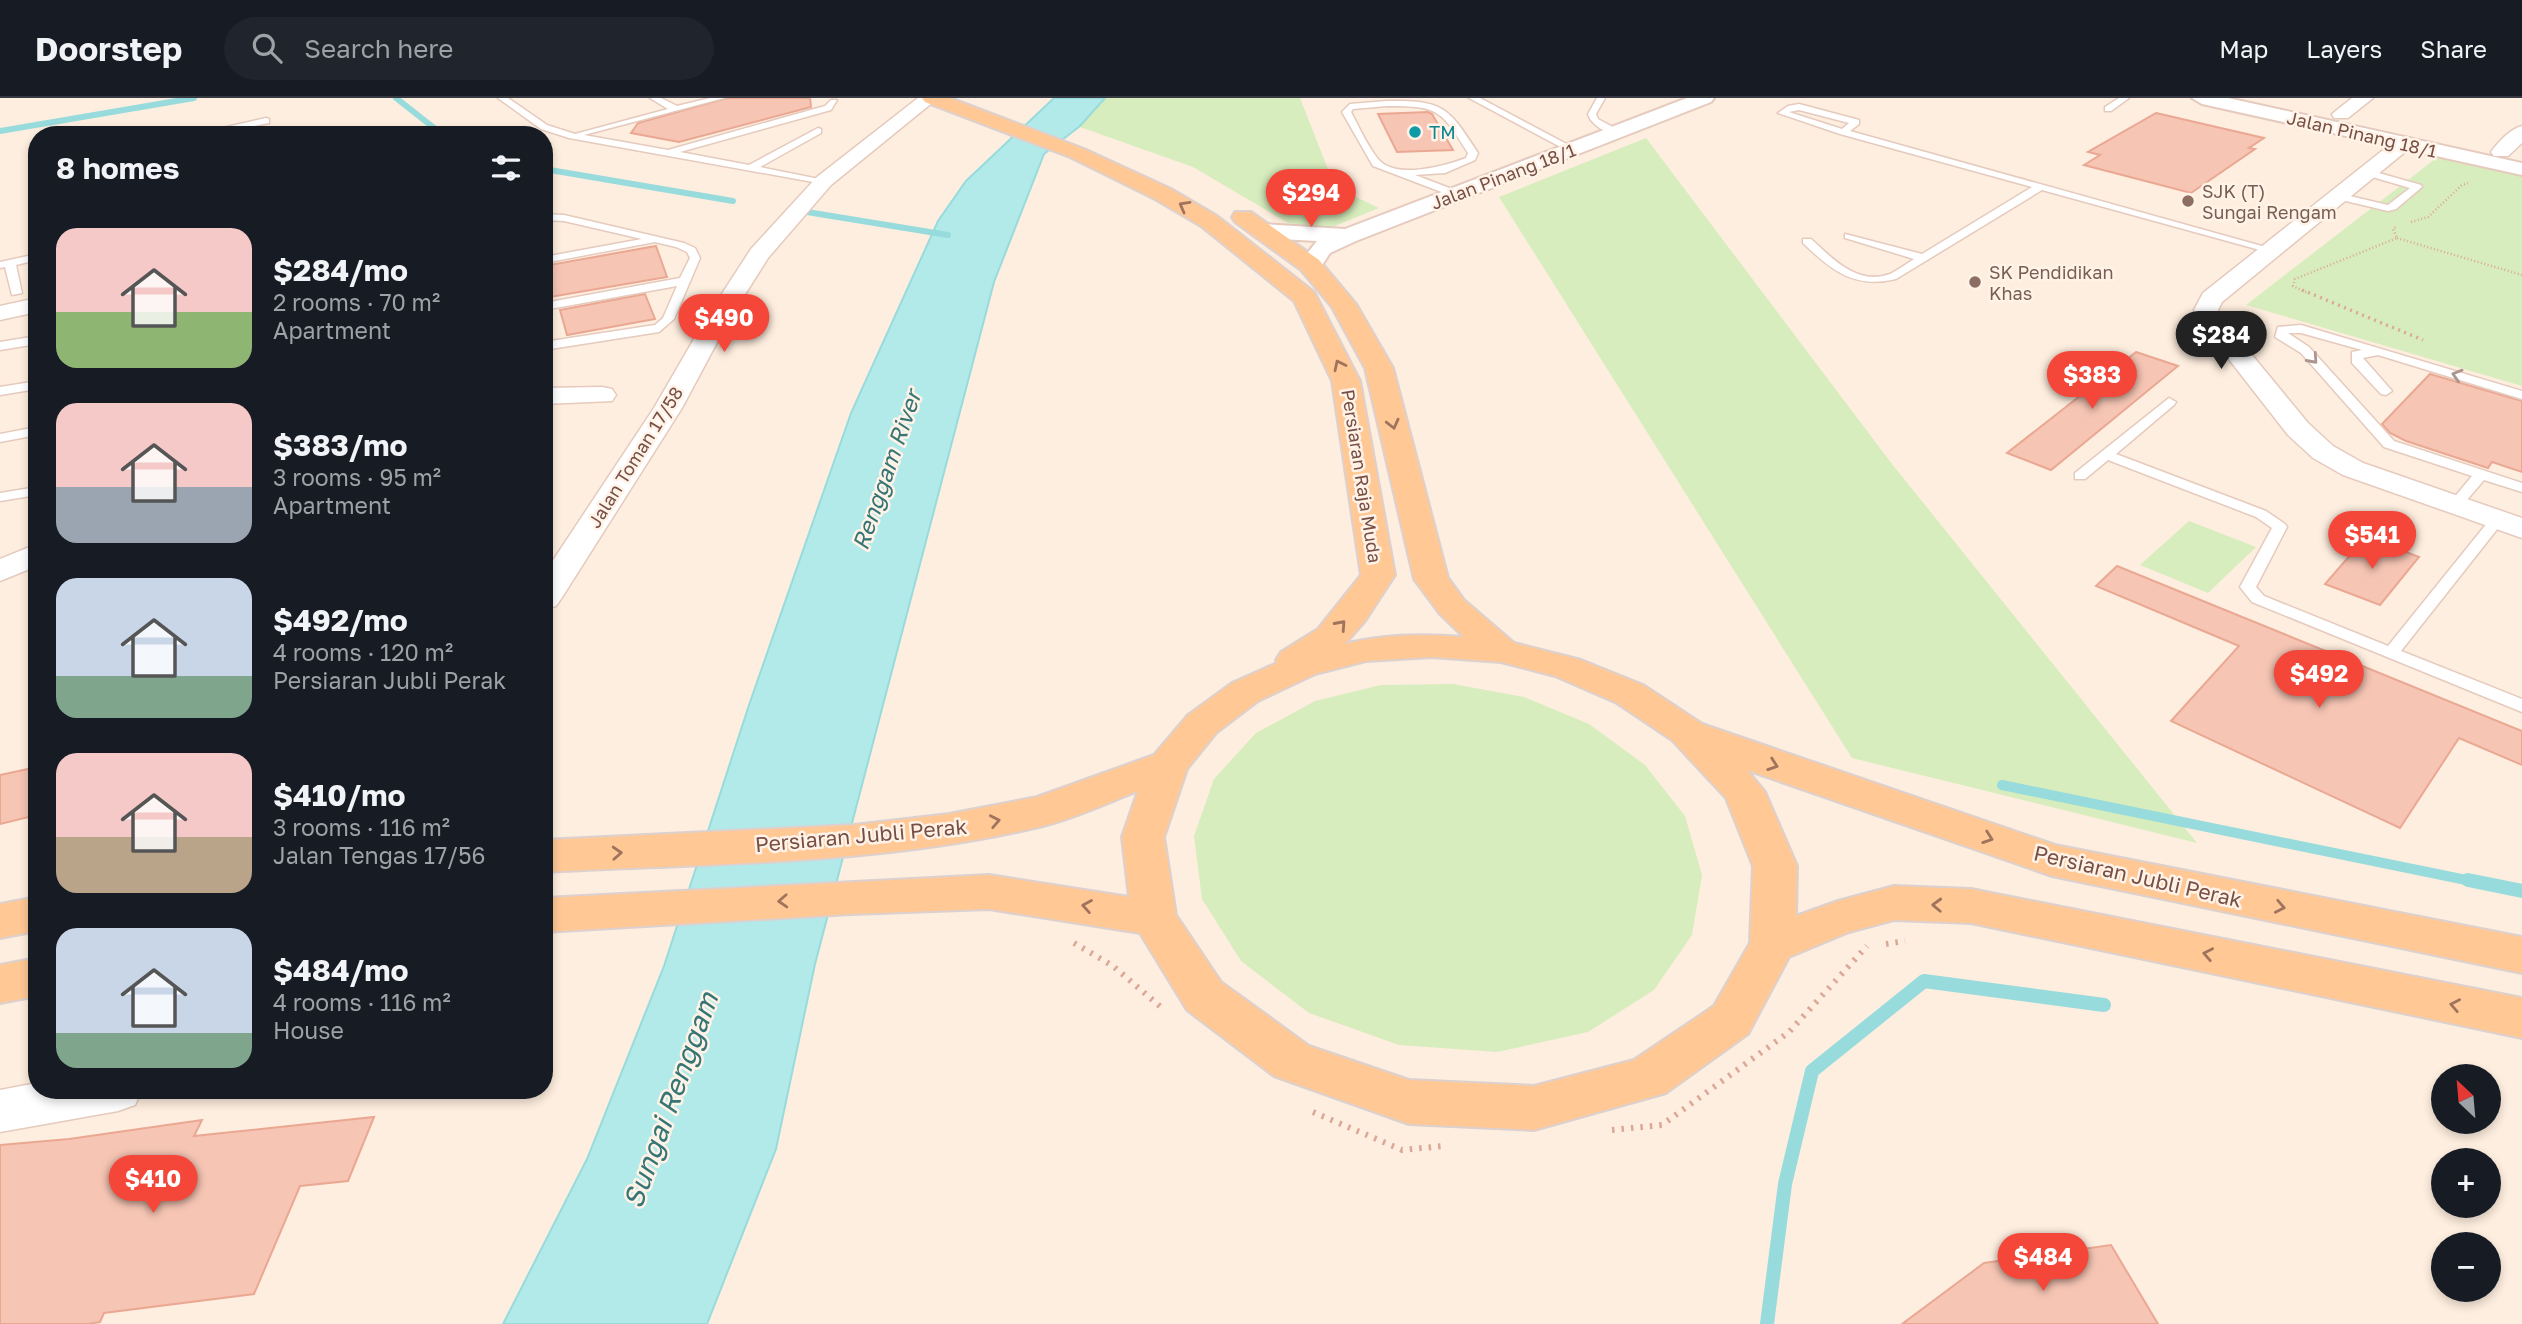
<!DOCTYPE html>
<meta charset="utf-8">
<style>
:root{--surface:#171b24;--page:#20242c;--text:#f1f3f6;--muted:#9ea1a6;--line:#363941;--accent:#f44739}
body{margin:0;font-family:"Golos Text",sans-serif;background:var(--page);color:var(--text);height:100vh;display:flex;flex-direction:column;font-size:26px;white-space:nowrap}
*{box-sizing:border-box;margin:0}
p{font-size:23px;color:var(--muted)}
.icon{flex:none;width:38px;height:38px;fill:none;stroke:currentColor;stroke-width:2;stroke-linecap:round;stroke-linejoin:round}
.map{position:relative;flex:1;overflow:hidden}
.drawer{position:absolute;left:28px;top:28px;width:525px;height:973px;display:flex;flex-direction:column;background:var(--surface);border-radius:28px;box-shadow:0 4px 10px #0003}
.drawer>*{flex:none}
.needle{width:46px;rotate:334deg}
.tools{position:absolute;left:2431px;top:966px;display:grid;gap:14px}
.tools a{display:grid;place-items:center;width:70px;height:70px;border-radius:50%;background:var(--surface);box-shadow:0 4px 10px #0003;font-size:35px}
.price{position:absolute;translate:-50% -60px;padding:0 16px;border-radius:24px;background:var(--accent);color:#fff;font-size:23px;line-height:46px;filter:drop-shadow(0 2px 4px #0008)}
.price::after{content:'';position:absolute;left:50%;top:42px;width:21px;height:16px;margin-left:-10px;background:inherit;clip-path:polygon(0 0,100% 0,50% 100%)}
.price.active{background:#222;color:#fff}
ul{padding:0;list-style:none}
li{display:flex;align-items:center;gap:21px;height:175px;padding:0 28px}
li span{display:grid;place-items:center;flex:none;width:196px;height:140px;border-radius:21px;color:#555}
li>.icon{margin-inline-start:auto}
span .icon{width:84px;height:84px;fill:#fffc;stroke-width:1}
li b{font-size:30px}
h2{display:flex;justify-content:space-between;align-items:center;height:84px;padding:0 28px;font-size:30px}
header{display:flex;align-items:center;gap:42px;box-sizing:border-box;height:98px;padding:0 35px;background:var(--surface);border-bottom:2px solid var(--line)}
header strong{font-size:33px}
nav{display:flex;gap:38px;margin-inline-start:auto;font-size:24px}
.search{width:490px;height:63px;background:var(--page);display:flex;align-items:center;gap:18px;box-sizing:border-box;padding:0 24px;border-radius:38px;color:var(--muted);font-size:26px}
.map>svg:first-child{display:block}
</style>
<header>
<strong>Doorstep</strong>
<div class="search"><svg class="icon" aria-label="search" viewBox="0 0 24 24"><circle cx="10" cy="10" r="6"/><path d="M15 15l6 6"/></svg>Search here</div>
<nav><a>Map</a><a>Layers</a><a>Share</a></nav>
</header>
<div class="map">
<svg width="2522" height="1226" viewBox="0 0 2522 1226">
<rect width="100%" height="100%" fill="#feeedf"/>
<path fill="#d7edbd" d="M1105 0H1300L1335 89 1379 110 1330 130 1288 125 1193 69 1080 29Z
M1646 40 1892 366 2197 745 1852 660 1499 99Z
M2439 58 2522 77V288L2246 207Z
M2189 423 2256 449 2208 495 2140 467Z
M1453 586 1524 599 1589 626 1645 667 1685 718 1702 777 1692 837 1654 892 1588 934 1497 954 1399 947 1309 915 1241 863 1202 801 1194 738 1214 681 1256 635 1315 603 1381 587Z"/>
<path fill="#b2e9e9" stroke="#98dbdc" stroke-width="2" d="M1054 0H1105L1080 28 1044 56 994 184 815 866 776 1051 707 1226H503L587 1061 664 868 749 607 851 315 938 123 966 83Z"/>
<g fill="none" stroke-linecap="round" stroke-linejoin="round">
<path stroke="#98dbdc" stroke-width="6" d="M396 0 443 37
M0 33 194 0
M544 71 733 103
M807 114 948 137"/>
<path stroke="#98dbdc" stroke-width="10" d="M2002 687 2476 784"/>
<path stroke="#98dbdc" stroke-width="14" d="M2468 782 2522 793
M1767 1226 1785 1086 1812 973 1924 883 2104 907"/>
</g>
<path fill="#f6c5b4" stroke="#eaa893" stroke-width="2" d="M727 0H810L811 9 679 44 631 35 638 25Z
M1428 14 1432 16 1453 52 1397 54 1378 16Z
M2156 15 2264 40 2249 50 2255 51 2191 95 2084 67 2100 57 2088 54Z
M656 148 667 179 544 200V168Z
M645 196 655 221 567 237 560 212Z
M2136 254 2178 268 2051 372 2007 355Z
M2430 276 2522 303V374L2492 364 2488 370 2406 343 2390 335 2382 326Z
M2366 439 2419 459 2380 507 2325 486Z
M2117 468 2522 633V667L2459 640 2400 730 2171 623 2239 548 2096 488Z
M37 669V717L0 726V677Z
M374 1019 348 1083 300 1088 254 1196 104 1215 100 1224 88 1226H0V1047L69 1041 202 1022 194 1038Z
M2111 1147 2158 1226H1902L1984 1165Z"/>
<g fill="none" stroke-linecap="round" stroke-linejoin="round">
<defs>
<path id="service" d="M498 0H508L547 27 575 36 668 11 650 0H661L677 8 710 0H724L584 37 668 52 825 8 831 2H837L831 12 680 54 749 67 818 30 821 31V35L760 69 829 83 824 86 569 40 541 31Z
M1469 0H1480L1576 51 1568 53Z
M1597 0H1605L1596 16 1598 21 1618 32V36C1607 36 1591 27 1588 16Z
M2119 0H2129L2111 13H2105V9Z
M1387 3C1444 2 1448 9 1478 55L1475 62 1445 75 1415 77 1460 94V98H1452L1373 68 1342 14 1350 6ZM1387 8C1439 8 1441 12 1468 55L1466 60C1445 68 1395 82 1378 61 1367 47 1359 29 1351 14L1353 11Z
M1799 6 1859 22V26L1850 33 2276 152 2267 154 2042 92 1896 181C1855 191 1832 173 1803 145V141H1811C1832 160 1857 188 1890 176 1898 172 1906 166 1914 161L1845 140V136L1922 156 2032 89 1840 36 1778 15 1788 8ZM1799 12 1849 25 1842 31 1789 14Z
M266 20 269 21V25L211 37H192Z
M316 32 319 33V37H301Z
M2365 71 2421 87 2422 89 2396 111 2388 113 2333 100V96L2337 95 2388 107 2410 90 2362 76 2360 74Z
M544 116 564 117 684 145 695 150 700 160 674 221 659 234 544 252V244L655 227 663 220 677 188 544 212V205L680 180 690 160 687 154 676 149 655 144 544 165V159L642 141 564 123 544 122Z
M37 156V162L16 167 22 195 12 197 5 169 0 170V164Z
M2301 227 2522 293V301L2378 257 2363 260 2392 293 2386 297 2381 296 2352 265V254L2362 252 2301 235H2288L2309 249 2394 343 2522 385V394L2484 382 2460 410H2450L2448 407 2472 378 2384 349 2301 255 2275 239 2278 229Z
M37 238V246L0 252V244Z
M37 283V291L0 297V289Z
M2169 300 2176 304 2174 307 2116 356 2266 413 2285 426 2287 429 2256 489 2264 498 2388 548 2492 419H2502L2504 422 2502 425 2401 553 2522 601V614L2252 504 2240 489 2272 430 2256 419 2108 362 2085 381H2075V375Z
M37 329V337L0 344V336Z
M37 389V397L0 403V395Z"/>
<path id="minor" d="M918 0H938L831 87 768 160 729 222 682 310 561 501 556 508 544 511V476L654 310 705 222 751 151 817 79Z
M2352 0H2373L2348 20H2334L2332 16Z
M2522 28V45L2508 58H2494L2491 54C2498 44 2510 31 2522 28Z
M2404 39 2411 41 2414 45 2411 49 2222 204 2218 212 2220 218 2308 325 2333 348 2363 365 2522 420V440L2343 377 2313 360 2288 337 2196 219 2194 212 2203 195 2397 41Z
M37 200V214L0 222V208Z
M602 289 612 291 616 297 612 303 544 306V290Z
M37 446V468L0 483V461Z
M37 985V992H142L135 1007 118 1013 0 1034V992Z"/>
<path id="tertiary" d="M1687 0H1714L1711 4 1356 143 1330 155 1319 172 1310 174 1301 172 1298 167 1317 143 1262 140 1254 138 1250 133 1254 128 1262 126 1345 131Z
M2192 0H2228L2522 65V77L2202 6Z"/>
<path id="primary" d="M922 0H950L1084 51 1171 91 1217 118 1314 194 1360 283 1395 477 1365 523 1345 546C1383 536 1424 536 1464 539L1440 516 1414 481 1365 270 1332 209 1301 172 1235 124 1232 119 1235 114H1251L1319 162 1356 206 1393 270 1448 480 1464 502 1514 545 1581 562 1643 587 1702 626 2055 747 2522 839V875L2052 778 1747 672 1765 694 1797 768 1796 818 1838 803 1894 788 1971 791 2522 900V940L1971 825 1894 822 1849 834 1789 859 1748 936 1666 995 1534 1032 1409 1026 1274 978 1187 912 1140 835 989 811 851 816 544 834V800L989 777 1129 799 1122 739 1138 693C1107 705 1076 720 1043 728 881 767 710 765 544 774V742L854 727 949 716 1037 699 1154 657 1188 617 1232 585 1277 565 1276 562 1281 554 1318 531 1361 477 1332 283 1294 203 1201 128 1155 101 1070 59 925 4ZM1432 559 1501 564 1555 578 1617 605 1672 642 1726 700 1753 768 1750 845 1714 908 1634 962 1534 988 1409 982 1309 948 1221 884 1176 817 1164 739 1187 671 1216 635 1258 603 1315 576 1366 563Z
M37 799V833L0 840V806Z
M37 860V898L0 905V867Z"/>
</defs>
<use href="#service" stroke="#e5cabd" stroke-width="3"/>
<use href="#minor" stroke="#e5cabd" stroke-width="3"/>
<use href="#tertiary" stroke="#e5cabd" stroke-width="4"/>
<use href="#primary" stroke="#dcd1cf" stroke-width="4"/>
<path stroke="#dba898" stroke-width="2.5" stroke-dasharray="1 2.5" stroke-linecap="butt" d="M2411 124 2428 119 2462 87 2468 85
M2397 140 2522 177
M2306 194 2293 188 2295 181 2397 140 2393 131 2396 129"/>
<path stroke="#dba898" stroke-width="3.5" stroke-dasharray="2 4.5" stroke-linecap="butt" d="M2302 192 2423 242"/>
<path stroke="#dba898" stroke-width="6" stroke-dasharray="2.5 7" stroke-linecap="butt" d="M1074 845 1113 868 1162 910
M1886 846 1905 843
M1313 1014 1402 1052 1443 1048
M1612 1032 1662 1027 1789 934 1867 848"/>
<use href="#service" fill="#fff" fill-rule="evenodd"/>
<use href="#minor" fill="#fff" fill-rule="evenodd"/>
<use href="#tertiary" fill="#fff" fill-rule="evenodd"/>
<use href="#primary" fill="#ffc895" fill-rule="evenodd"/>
</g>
<defs><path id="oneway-chevron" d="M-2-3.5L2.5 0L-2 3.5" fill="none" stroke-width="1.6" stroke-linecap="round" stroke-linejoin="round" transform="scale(1.75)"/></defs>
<g stroke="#a0735d">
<use href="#oneway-chevron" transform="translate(1184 108) rotate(-151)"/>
<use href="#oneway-chevron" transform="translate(1339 267) rotate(-116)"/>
<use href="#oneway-chevron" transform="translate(1393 326) rotate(76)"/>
<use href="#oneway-chevron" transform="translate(1341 527) rotate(-48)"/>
<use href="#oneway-chevron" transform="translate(1773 667) rotate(19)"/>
<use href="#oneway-chevron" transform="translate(995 723) rotate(-11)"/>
<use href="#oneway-chevron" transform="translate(1988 740) rotate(19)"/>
<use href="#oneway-chevron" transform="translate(617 755) rotate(-3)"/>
<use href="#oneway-chevron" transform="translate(783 803) rotate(177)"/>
<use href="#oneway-chevron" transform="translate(1937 807) rotate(-178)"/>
<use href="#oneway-chevron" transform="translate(1087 808) rotate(-170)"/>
<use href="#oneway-chevron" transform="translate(2280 809) rotate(11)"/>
<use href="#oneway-chevron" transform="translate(2208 856) rotate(-169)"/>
<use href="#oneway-chevron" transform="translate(2455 907) rotate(-169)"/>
</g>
<g stroke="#ad958f">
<use href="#oneway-chevron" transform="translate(2313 261) rotate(48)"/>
<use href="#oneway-chevron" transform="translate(2457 277) rotate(-163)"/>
</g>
<circle fill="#0f9aa8" stroke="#fff2e7" stroke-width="2.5" cx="1415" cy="34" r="7"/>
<g fill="#8d6e63" stroke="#fff2e7" stroke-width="2.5">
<circle cx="2188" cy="103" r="7"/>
<circle cx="1975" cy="184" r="7"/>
</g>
<g text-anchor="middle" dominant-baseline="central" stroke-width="5" stroke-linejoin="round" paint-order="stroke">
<g font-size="18" fill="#0d838f" stroke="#fff2e7" text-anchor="start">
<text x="1429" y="34">TM</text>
</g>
<g font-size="18" fill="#774f45" stroke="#fff2e7">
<text transform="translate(2362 36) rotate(13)">Jalan Pinang 18/1</text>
<text transform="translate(1503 78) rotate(-21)">Jalan Pinang 18/1</text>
<text transform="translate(635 359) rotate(-58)">Jalan Toman 17/58</text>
<text transform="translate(1362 378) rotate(81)">Persiaran Raja Muda</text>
</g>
<g font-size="18" fill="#785e54" stroke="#fff2e7" text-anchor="start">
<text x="2202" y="93">SJK (T)<tspan x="2202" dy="21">Sungai Rengam</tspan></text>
<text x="1989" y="174">SK Pendidikan<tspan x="1989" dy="21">Khas</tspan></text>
</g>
<g font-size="21" fill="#774f45" stroke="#fff2e7">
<text transform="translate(861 737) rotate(-5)">Persiaran Jubli Perak</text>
<text transform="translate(2138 778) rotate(13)">Persiaran Jubli Perak</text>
</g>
<g font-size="23" font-style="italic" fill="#357576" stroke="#fff2e7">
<text transform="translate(886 372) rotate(-71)">Renggam River</text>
</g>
<g font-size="28" font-style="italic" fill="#357576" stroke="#fff2e7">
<text transform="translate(670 1002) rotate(-70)">Sungai Renggam</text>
</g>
</g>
</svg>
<div class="tools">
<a><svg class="needle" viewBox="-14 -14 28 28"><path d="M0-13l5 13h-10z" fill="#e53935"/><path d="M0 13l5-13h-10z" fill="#9ea1a6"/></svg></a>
<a>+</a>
<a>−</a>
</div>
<b class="price" style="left:1311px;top:131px">$294</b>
<b class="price" style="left:724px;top:256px">$490</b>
<b class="price active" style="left:2221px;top:273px">$284</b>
<b class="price" style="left:2092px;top:313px">$383</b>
<b class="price" style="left:2372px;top:473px">$541</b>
<b class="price" style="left:2319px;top:612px">$492</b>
<b class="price" style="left:153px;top:1117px">$410</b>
<b class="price" style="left:2043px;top:1195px">$484</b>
<section class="drawer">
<h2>8 homes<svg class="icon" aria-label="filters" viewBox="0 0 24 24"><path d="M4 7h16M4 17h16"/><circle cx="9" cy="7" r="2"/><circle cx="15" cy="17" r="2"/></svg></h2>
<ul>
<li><span style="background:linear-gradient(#f6c9c9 60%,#8fb573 0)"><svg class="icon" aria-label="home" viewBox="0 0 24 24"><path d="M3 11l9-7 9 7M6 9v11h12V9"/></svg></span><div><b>$284/mo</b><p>2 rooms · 70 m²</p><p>Apartment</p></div></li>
<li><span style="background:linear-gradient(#f6c9c9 60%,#9aa5b1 0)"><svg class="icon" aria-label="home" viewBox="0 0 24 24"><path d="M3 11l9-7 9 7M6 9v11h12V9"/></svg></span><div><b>$383/mo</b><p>3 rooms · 95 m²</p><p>Apartment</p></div></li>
<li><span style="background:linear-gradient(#c9d6e8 70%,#7fa58c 0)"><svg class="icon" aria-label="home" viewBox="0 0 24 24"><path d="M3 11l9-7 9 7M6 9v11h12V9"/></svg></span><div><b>$492/mo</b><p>4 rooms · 120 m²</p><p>Persiaran Jubli Perak</p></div></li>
<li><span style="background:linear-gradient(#f6c9c9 60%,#b9a48a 0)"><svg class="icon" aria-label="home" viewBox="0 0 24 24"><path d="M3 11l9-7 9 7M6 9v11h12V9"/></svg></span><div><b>$410/mo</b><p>3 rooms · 116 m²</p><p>Jalan Tengas 17/56</p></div></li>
<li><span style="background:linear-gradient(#c9d6e8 75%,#7fa58c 0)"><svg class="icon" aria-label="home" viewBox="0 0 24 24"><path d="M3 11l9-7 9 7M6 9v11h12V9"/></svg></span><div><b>$484/mo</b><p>4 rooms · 116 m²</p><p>House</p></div></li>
</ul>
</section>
</div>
